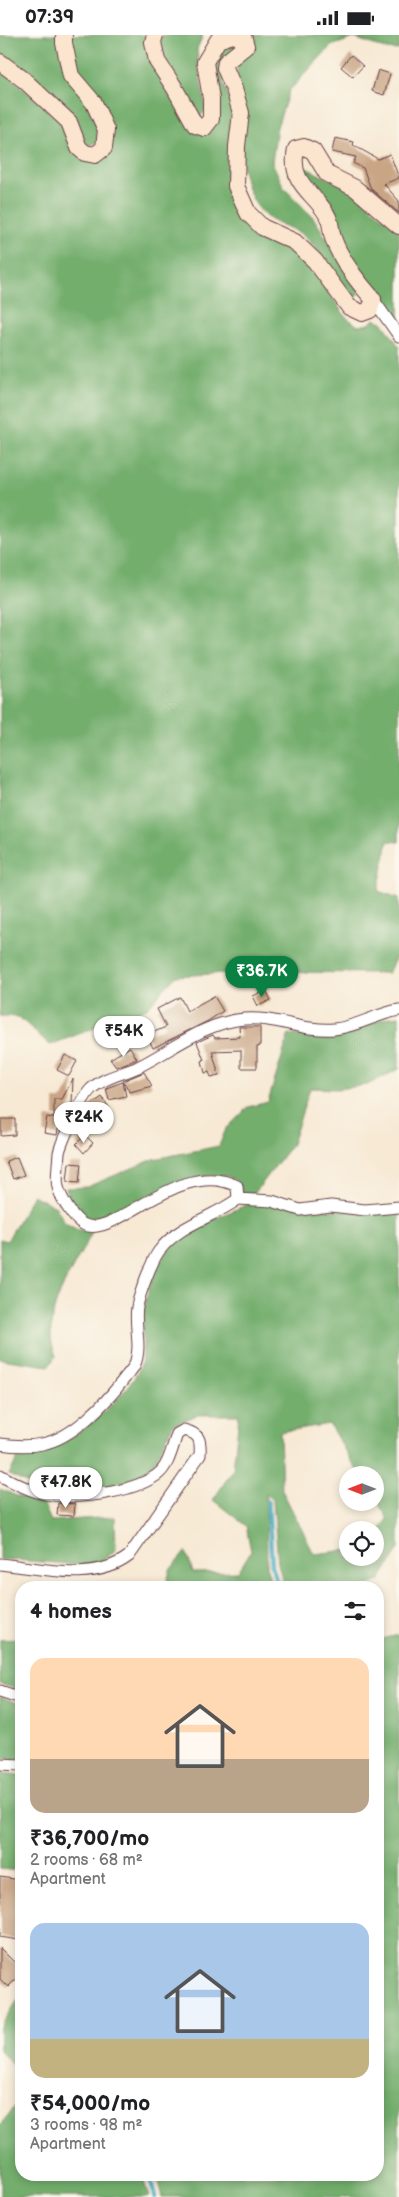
<!DOCTYPE html>
<meta charset="utf-8">
<style>
:root{--surface:#fff;--page:#f2f2f2;--text:#202124;--muted:#757577;--accent:#0b8043}
body{margin:0;font-family:"Balsamiq Sans",sans-serif;background:var(--page);color:var(--text);height:100vh;display:flex;flex-direction:column;font-size:19px;white-space:nowrap}
*{box-sizing:border-box;margin:0}
p{font-size:16px;color:var(--muted)}
.icon{flex:none;width:28px;height:28px;fill:none;stroke:currentColor;stroke-width:2;stroke-linecap:round;stroke-linejoin:round}
.map{position:relative;flex:1;overflow:hidden}
.drawer{position:absolute;left:15px;top:1546px;width:369px;height:600px;display:flex;flex-direction:column;background:var(--surface);border-radius:20px;box-shadow:0 2px 8px #0003}
.drawer>*{flex:none}
.needle{width:32px;rotate:270deg}
.fabs{position:absolute;left:339px;top:1431px;display:grid;gap:10px}
.fabs a{display:grid;place-items:center;width:45px;height:45px;border-radius:50%;background:var(--surface);box-shadow:0 2px 8px #0003;font-size:25px}
.price{position:absolute;translate:-50% -42px;padding:0 11px;border-radius:18px;background:#fff;color:#222;font-size:16px;line-height:32px;filter:drop-shadow(0 1px 2px #0008)}
.price::after{content:'';position:absolute;left:50%;top:30px;width:15px;height:11px;margin-left:-8px;background:inherit;clip-path:polygon(0 0,100% 0,50% 100%)}
.price.current{background:var(--accent);color:#fff}
ul{padding:0;list-style:none}
li{display:grid;align-content:center;gap:10px;height:265px;padding:0 15px}
li span{display:grid;place-items:center;height:155px;border-radius:15px;color:#555}
li>.icon{margin-inline-start:auto}
span .icon{width:90px;height:90px;fill:#fffc;stroke-width:1}
li b{font-size:21px}
h2{display:flex;justify-content:space-between;align-items:center;height:60px;padding:0 15px;font-size:21px}
.status{display:flex;justify-content:space-between;align-items:center;height:35px;padding:0 25px;background:var(--surface);direction:ltr}
.status svg{height:14px;fill:currentColor}
.map>svg:first-child{display:block}
</style>
<div class="status"><b>07:39</b><svg viewBox="0 0 49 12"><path d="M0 12V9h3v3zM5 12V6h3v6zM10 12V3h3v9zM15 12V0h3v12zM26 1h20v11H26zM47 4h2v5h-2z"/></svg></div>
<div class="map">
<svg width="399" height="2162" viewBox="0 0 399 2162">
<rect width="100%" height="100%" fill="#fbf7ec"/>
<filter id="ink" filterUnits="userSpaceOnUse"><feTurbulence type="fractalNoise" baseFrequency=".02" numOctaves="2"/><feDisplacementMap in="SourceGraphic" scale="10" xChannelSelector="R" yChannelSelector="G"/><feConvolveMatrix kernelMatrix="1 2 1 2 8 2 1 2 1" color-interpolation-filters="sRGB"/></filter>
<filter id="wash" filterUnits="userSpaceOnUse"><feTurbulence type="fractalNoise" baseFrequency=".0096" numOctaves="4" result="noise"/><feDisplacementMap in="SourceGraphic" scale="20" xChannelSelector="R" yChannelSelector="G"/><feGaussianBlur stdDeviation="1.12" result="paint"/><feColorMatrix in="noise" values="0 0 0 0 0 0 0 0 0 0 0 0 0 0 0 0 0 1.4 0 .05"/><feComposite in="paint" operator="in"/></filter>
<g filter="url(#wash)">
<rect width="100%" height="100%" fill="#f7e9d4"/>
<path fill="#73ae6d" stroke="#5e664c" fill-rule="evenodd" d="M0 0H58L99 96 96 108 87 111 0 20Z
M71 0H146L147 14 209 95V34L225 9 236 12 223 47 232 72V90L227 143 232 165 246 188 263 203 284 211 304 229 319 244 346 282 358 291 369 289 374 284 382 287 399 311V807L388 806 378 856 399 863V916L388 938 243 937 176 941 147 973 50 1010 19 982 0 981V33L64 89 78 119 109 112 76 35Z
M161 0H203L197 14 199 36 206 75 199 83 159 12Z
M253 0H399V15L386 14 354 3 331 11 289 56 277 92 272 127 284 153 313 182 360 256 356 262 346 259C336 243 319 213 304 201 290 190 271 190 259 174 235 142 238 79 235 40L240 26 252 16Z
M298 129 351 155 399 196V295L353 234 346 211 339 203 337 177 301 143Z
M399 981V1034L367 1050 337 1054 310 1053 292 1109 254 1159H242L239 1149C235 1146 231 1142 226 1141 204 1137 176 1149 156 1157 140 1163 98 1194 82 1183 73 1177 70 1163 66 1153L87 1152 154 1124 219 1111 226 1094 248 1072 268 1067 289 999C308 1002 325 1007 344 1001 363 995 376 982 399 981Z
M33 1160 56 1172 65 1188 76 1194 92 1198C75 1230 49 1265 51 1302 51 1308 54 1315 56 1321L49 1331 0 1324V1204L7 1206Z
M252 1167 330 1175 399 1177V1513L380 1545 366 1552H284L278 1528 273 1465 266 1459 267 1533 272 1552H166L170 1535 186 1516 193 1538 238 1537 251 1516 246 1491 213 1465 233 1435 239 1380H197L173 1390 153 1430 135 1445 94 1454 55 1457 37 1453 9 1440 21 1416C29 1415 39 1415 47 1413 76 1406 129 1360 140 1332 145 1319 142 1304 143 1291 143 1263 153 1235 170 1213 187 1192 228 1179 252 1167ZM329 1389 360 1440H375V1463L388 1484 375 1502V1522H348L347 1515 314 1519 282 1455 280 1397Z
M0 1454 19 1462 42 1466 51 1486 115 1482 116 1515 96 1531 0 1524Z
M399 1600V2162H162L156 2140H378V1605Z
M21 1604V1655L0 1649V1605Z
M0 1662 21 1669V1725L0 1723Z
M0 1738 21 1740V1836L0 1834Z
M21 1960V2062L20 2038 0 2015V1993Z
M21 2064V2140H142L149 2162H0V2090Z"/>
<g fill="none" stroke-linecap="round" stroke-linejoin="round">
<path stroke="#47adc6" stroke-width="4.5" d="M268 1467 272 1531 278 1552
M149 2140 155 2162"/>
</g>
<g id="blocks">
<path fill="#c9a585" d="M351 20 363 31 353 42 341 32Z
M378 35 390 39 384 60 372 56Z
M335 103 354 107 353 110 378 124 390 119 399 143 384 149 399 166V178L371 154 363 133 353 128 356 122 332 117Z
M266 955 271 965 258 971 253 961Z
M214 961 223 976 208 986 153 1013 147 1000 166 992 157 974 180 962 187 976Z
M239 992H260V1011L257 1012V1033H241V1015L212 1016 219 1040 211 1042 209 1037 205 1038 202 1026 204 1025 197 1007 213 1000 215 1003 240 1002Z
M130 1012 137 1024 116 1032 110 1024Z
M65 1020 77 1026 69 1041 57 1035Z
M144 1037 152 1051 130 1057 123 1046Z
M73 1044 72 1068 65 1081H54V1064H62Z
M123 1047 126 1061 109 1065 106 1053Z
M102 1062 110 1074 96 1083 88 1072Z
M47 1082 60 1084 57 1100 44 1098Z
M1 1084H15V1100L1 1101Z
M85 1100 93 1108 84 1118 76 1109Z
M17 1122 24 1140 13 1144 6 1126Z
M69 1128 81 1129 79 1148 67 1147Z
M58 1468 75 1469 74 1481 57 1480Z
M0 1842 21 1845V1894L19 1905 0 1902Z
M0 1913 21 1934V1939L8 1952 0 1944Z"/>
</g>
</g>
<g filter="url(#ink)">
<use href="#blocks" fill-opacity="0" stroke="#643d44" stroke-width="1"/>
<g fill="none" stroke-linecap="round" stroke-linejoin="round">
<defs>
<path id="minor" d="M373 264 399 301
M238 1164 272 1166 300 1175 331 1171 365 1175 399 1172
M0 1409C14 1411 28 1412 42 1409 73 1403 105 1369 124 1344 127 1340 133 1334 135 1329 142 1311 134 1291 137 1272 139 1260 152 1225 159 1216 179 1189 213 1183 238 1164L237 1151C179 1121 113 1207 83 1189 72 1183 61 1163 58 1152 56 1145 58 1136 58 1129 59 1124 58 1119 60 1114 64 1101 82 1063 91 1054 104 1042 123 1039 138 1032 172 1015 206 987 244 984 274 981 305 997 334 994 357 992 376 979 399 975
M0 1440C14 1448 29 1456 46 1459 76 1465 131 1458 157 1440 169 1431 172 1413 177 1399L184 1395C200 1399 201 1405 200 1420L129 1521C94 1548 41 1533 0 1529
M0 1656 21 1663
M0 1729 21 1730"/>
<path id="secondary" d="M155 0 153 7 157 26 174 52 195 90 204 93 211 84V64L205 27 218 5 233 0
M234 0 244 4 246 11 226 27 225 33 234 54 241 78 237 111 236 151 248 178 262 192 295 207 315 226 349 272 362 278 370 275 373 264C357 246 341 226 333 203 331 197 331 190 329 184 318 158 288 152 296 114L304 112 313 116 327 139 355 153 399 191
M0 27 24 45 69 87 79 113 85 118 95 120 104 113 106 95 94 68 71 41 64 8V0"/>
</defs>
<use href="#minor" stroke="#643d44" stroke-width="13"/>
<use href="#secondary" stroke="#643d44" stroke-width="18"/>
<use href="#minor" stroke="#fff" stroke-width="11"/>
<use href="#secondary" stroke="#fce5cf" stroke-width="16"/>
</g>
</g>
</svg>
<div class="fabs">
<a><svg class="needle" viewBox="-14 -14 28 28"><path d="M0-13l5 13h-10z" fill="#e53935"/><path d="M0 13l5-13h-10z" fill="#757577"/></svg></a>
<a><svg class="icon" aria-label="locate" viewBox="0 0 24 24"><circle cx="12" cy="12" r="6"/><path d="M12 2v4M12 18v4M2 12h4M18 12h4"/></svg></a>
</div>
<b class="price current" style="left:262px;top:963px">₹36.7K</b>
<b class="price" style="left:124px;top:1023px">₹54K</b>
<b class="price" style="left:84px;top:1109px">₹24K</b>
<b class="price" style="left:66px;top:1474px">₹47.8K</b>
<section class="drawer">
<h2>4 homes<svg class="icon" aria-label="filters" viewBox="0 0 24 24"><path d="M4 7h16M4 17h16"/><circle cx="9" cy="7" r="2"/><circle cx="15" cy="17" r="2"/></svg></h2>
<ul>
<li><span style="background:linear-gradient(#ffd9b3 65%,#b9a48a 0)"><svg class="icon" aria-label="home" viewBox="0 0 24 24"><path d="M3 11l9-7 9 7M6 9v11h12V9"/></svg></span><div><b>₹36,700/mo</b><p>2 rooms · 68 m²</p><p>Apartment</p></div></li>
<li><span style="background:linear-gradient(#a9c7e8 75%,#c2b280 0)"><svg class="icon" aria-label="home" viewBox="0 0 24 24"><path d="M3 11l9-7 9 7M6 9v11h12V9"/></svg></span><div><b>₹54,000/mo</b><p>3 rooms · 98 m²</p><p>Apartment</p></div></li>
</ul>
</section>
</div>
